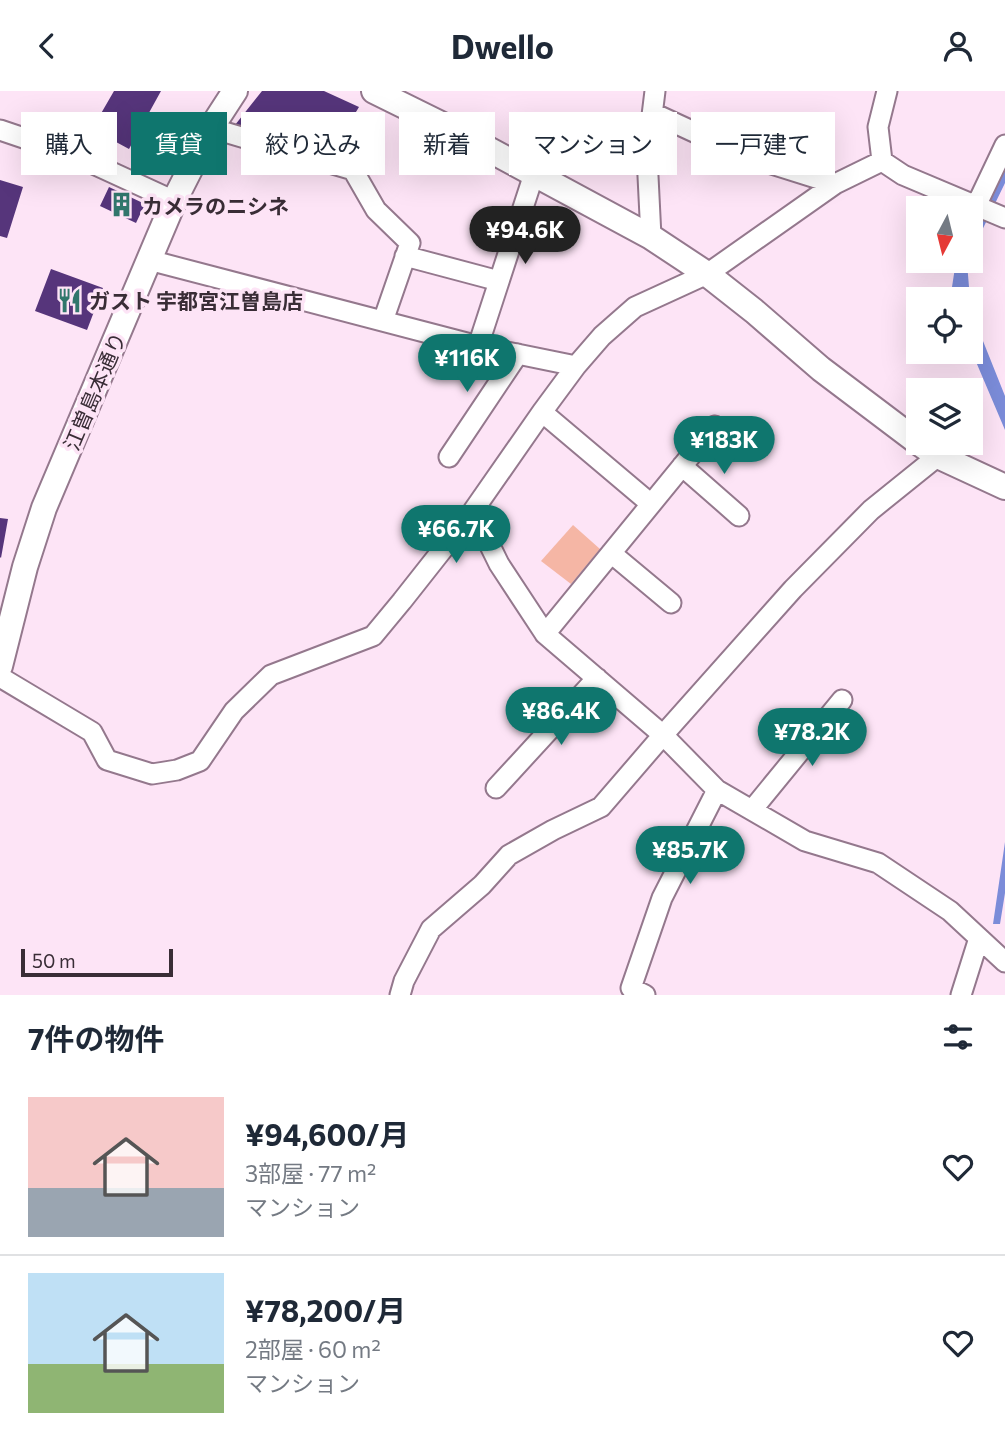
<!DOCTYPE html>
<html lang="ja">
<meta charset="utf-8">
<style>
:root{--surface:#fff;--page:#f6f6f7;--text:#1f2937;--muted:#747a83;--line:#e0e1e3;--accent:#0f766e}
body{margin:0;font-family:Commissioner,"Noto Sans JP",sans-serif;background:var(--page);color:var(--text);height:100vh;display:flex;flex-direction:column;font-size:26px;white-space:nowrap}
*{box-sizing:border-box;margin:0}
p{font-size:23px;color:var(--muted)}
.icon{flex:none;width:38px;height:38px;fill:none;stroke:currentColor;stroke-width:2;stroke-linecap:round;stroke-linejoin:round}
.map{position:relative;height:904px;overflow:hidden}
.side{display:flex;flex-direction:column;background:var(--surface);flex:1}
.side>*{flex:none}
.banner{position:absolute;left:21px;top:21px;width:964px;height:63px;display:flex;gap:14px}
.needle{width:46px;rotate:187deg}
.fabs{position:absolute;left:906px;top:105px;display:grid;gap:14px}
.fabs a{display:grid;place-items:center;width:77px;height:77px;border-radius:0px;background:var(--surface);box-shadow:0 7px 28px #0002;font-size:35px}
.scale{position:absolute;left:21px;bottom:18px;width:152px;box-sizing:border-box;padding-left:7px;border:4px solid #392d36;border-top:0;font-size:19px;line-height:24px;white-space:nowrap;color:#392d36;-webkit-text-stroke:5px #fde4f6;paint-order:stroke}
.price{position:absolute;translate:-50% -60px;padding:0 16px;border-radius:24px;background:var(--accent);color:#fff;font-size:23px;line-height:46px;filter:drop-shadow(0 2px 4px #0008)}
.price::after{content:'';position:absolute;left:50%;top:42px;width:21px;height:16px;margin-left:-10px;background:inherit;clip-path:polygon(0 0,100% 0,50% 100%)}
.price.selected{background:#222;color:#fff}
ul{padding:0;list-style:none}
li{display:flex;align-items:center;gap:21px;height:175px;padding:0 28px}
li+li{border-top:2px solid var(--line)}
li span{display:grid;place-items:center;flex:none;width:196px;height:140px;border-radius:0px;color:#555}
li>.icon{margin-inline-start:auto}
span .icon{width:84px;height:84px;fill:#fffc;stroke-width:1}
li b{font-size:30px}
h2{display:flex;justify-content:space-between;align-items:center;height:84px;padding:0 28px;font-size:30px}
.pill{padding:0 24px;border-radius:0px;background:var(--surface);box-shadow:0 7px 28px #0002;font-size:24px;line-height:63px}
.pill.selected{background:var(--accent);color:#fff}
header{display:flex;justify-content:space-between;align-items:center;height:91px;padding:0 28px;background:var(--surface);font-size:32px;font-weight:700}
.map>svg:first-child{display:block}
</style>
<header><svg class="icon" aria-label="back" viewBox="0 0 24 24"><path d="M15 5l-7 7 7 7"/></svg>Dwello<svg class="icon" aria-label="person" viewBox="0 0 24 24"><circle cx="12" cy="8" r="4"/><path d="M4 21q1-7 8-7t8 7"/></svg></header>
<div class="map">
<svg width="1005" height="904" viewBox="0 0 1005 904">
<rect width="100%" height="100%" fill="#fde4f6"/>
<path fill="#f5b6a5" d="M573 434 600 458 571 493 541 470Z"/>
<path fill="#7b8cd9" d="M1005 72V92L971 162V137Z
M956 170H969L963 192 967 208H955L952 196Z
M971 220 1005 305V339L971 259Z
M1005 751V802L1000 833H993Z"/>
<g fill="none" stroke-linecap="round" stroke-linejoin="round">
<path stroke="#7b8cd9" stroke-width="6" d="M965 170 964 172 967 208"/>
</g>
<path fill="#56357b" d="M114 0H161L129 58 92 38Z
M262 0H324L359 16 330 64 235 34Z
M0 89 23 96 7 147 0 145Z
M109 96 145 113 136 132 100 115Z
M51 178 103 197 87 239 35 220Z
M0 427 8 428 1 467 0 466Z"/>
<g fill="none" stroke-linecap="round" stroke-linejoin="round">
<defs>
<path id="minor" d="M887 0 878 36 882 70 903 84 1005 127
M653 22 746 65 835 93
M211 37 353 79 376 119 410 152 383 230
M0 39 74 64 174 110
M976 115 1005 54
M651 146 647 65 655 0
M405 165 499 190
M149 169 478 255 576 275
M478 255 534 83
M542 321 651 413
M449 366 518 263
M682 375 739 425
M473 420 499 473 545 543 663 644 717 699 805 750 878 772 950 820 1005 871
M611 462 671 512
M545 543 715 335
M0 586 92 641 107 669 152 683 177 679 200 670 234 620 271 584 373 545 402 510 473 420 542 321 576 275 602 245 635 216 707 183 835 93 882 70
M496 697 597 587
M752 719 842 609
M400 904 404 890 431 838 482 794 509 764 553 739 601 716 663 644 793 498 871 419 938 365
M645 904 631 897 662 807 717 699
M961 904 979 847"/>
<path id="tertiary" d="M374 0 449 37 651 146 707 183 754 220 821 278 919 352
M919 352 938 365 1005 396
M0 575 25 476 44 417 174 110 211 37 235 0"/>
</defs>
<use href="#minor" stroke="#94788d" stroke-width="23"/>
<use href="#tertiary" stroke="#94788d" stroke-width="28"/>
<use href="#minor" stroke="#fff" stroke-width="19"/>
<use href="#tertiary" stroke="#fff" stroke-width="24"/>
</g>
<defs>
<symbol id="building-bare" viewBox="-9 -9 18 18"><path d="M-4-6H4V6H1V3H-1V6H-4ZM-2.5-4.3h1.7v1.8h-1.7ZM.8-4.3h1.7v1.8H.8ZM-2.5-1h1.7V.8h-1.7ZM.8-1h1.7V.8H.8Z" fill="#31766c" stroke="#fde4f6" stroke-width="2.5" paint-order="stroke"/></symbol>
<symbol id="restaurant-bare" viewBox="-9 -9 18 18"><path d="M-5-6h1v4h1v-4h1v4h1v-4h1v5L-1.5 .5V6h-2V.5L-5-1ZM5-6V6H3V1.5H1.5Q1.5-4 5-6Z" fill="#31766c" stroke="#fde4f6" stroke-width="2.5" paint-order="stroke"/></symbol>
</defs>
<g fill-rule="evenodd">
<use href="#building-bare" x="104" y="96" width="35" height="35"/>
<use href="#restaurant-bare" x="52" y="192" width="35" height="35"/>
</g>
<g text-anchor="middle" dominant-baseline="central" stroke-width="7" stroke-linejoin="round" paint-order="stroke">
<g font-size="21" font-weight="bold" fill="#392d36" stroke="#fde4f6" text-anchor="start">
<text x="142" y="114">カメラのニシネ</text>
<text x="89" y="209">ガスト 宇都宮江曽島店</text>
</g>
<g font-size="21" fill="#392d36" stroke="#fde4f6">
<text transform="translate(94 300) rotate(-67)">江曽島本通り</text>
</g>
</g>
</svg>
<div class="fabs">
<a><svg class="needle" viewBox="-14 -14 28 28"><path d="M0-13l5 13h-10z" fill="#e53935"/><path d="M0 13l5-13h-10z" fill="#747a83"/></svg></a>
<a><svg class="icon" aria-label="locate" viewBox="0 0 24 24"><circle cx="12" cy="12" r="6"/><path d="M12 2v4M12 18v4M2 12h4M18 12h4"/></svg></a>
<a><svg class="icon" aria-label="layers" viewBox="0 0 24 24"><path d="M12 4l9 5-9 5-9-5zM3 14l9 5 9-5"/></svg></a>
</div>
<div class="scale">50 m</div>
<b class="price selected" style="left:525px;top:175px">¥94.6K</b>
<b class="price" style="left:467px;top:303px">¥116K</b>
<b class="price" style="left:724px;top:385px">¥183K</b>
<b class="price" style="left:456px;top:474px">¥66.7K</b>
<b class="price" style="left:561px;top:656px">¥86.4K</b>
<b class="price" style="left:812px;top:677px">¥78.2K</b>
<b class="price" style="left:690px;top:795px">¥85.7K</b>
<div class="banner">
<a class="pill">購入</a>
<a class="pill selected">賃貸</a>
<a class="pill">絞り込み</a>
<a class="pill">新着</a>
<a class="pill">マンション</a>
<a class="pill">一戸建て</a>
</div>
</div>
<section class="side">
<h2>7件の物件<svg class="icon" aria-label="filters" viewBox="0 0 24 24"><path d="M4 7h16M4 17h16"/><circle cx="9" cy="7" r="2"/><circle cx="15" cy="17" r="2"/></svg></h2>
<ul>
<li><span style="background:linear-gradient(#f6c9c9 65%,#9aa5b1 0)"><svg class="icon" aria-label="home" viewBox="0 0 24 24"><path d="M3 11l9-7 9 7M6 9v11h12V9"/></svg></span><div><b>¥94,600/月</b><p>3部屋 · 77 m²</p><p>マンション</p></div><svg class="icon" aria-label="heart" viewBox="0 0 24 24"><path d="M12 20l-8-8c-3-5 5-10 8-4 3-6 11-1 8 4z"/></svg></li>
<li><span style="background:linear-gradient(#bfe0f5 65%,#8fb573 0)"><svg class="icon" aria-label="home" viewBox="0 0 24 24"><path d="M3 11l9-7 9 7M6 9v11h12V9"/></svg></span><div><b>¥78,200/月</b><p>2部屋 · 60 m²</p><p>マンション</p></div><svg class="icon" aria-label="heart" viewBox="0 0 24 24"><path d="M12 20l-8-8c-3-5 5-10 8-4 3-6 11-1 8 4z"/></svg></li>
</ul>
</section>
